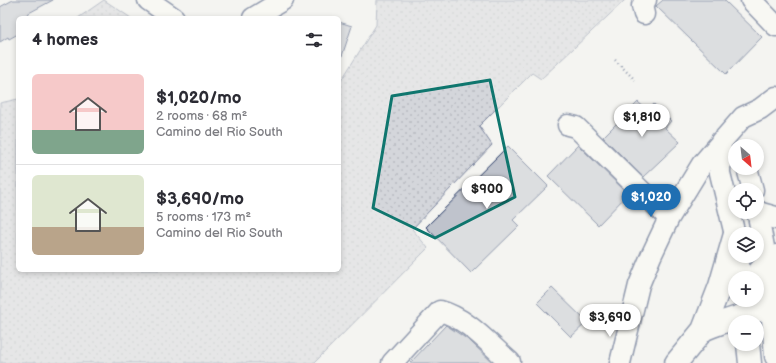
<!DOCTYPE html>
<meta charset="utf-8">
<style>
:root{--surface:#fff;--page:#f2f2f3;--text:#2b2b33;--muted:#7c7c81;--line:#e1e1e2;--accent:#1f6fb2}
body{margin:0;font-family:"Balsamiq Sans",sans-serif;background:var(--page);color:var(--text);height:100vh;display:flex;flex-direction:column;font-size:15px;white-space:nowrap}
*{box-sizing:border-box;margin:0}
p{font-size:13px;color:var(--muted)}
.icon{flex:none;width:22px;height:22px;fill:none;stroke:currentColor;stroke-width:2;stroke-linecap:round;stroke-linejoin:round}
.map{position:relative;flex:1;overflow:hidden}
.sheet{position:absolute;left:16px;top:16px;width:325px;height:256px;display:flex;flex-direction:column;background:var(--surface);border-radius:6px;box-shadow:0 2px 6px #0003}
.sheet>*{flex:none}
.needle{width:26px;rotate:152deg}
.tools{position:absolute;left:728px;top:139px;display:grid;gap:8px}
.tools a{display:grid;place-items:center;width:36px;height:36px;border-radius:50%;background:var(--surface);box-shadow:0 2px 6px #0003;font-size:20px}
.price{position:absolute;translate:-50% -34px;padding:0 9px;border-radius:14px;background:#fff;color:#222;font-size:13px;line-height:26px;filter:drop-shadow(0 1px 2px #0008)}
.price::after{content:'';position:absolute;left:50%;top:24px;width:12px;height:9px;margin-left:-6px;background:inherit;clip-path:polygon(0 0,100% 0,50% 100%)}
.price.on{background:var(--accent);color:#fff}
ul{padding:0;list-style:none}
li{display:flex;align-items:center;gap:12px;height:100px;padding:0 16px}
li+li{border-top:1px solid var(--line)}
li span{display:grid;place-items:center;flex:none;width:112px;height:80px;border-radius:6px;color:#555}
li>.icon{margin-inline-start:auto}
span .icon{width:48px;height:48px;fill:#fffc;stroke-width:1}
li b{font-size:17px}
h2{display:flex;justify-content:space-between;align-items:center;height:48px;padding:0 16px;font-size:17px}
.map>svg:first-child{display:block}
</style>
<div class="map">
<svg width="776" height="363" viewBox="0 0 776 363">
<defs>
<pattern id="green-dots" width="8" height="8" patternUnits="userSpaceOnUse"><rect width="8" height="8" fill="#d4d6db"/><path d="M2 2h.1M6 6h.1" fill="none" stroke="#b5b8be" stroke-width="1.8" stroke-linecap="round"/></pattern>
</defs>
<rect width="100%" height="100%" fill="#f4f4f1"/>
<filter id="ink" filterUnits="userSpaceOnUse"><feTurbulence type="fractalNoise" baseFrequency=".025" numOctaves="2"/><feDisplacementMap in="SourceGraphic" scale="8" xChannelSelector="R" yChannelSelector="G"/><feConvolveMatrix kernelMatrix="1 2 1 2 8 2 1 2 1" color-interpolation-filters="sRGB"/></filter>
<g filter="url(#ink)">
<path fill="url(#green-dots)" stroke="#78829c" d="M104 0 131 18H78Z
M377 0H625L541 79 532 73 479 126 492 145 412 229 428 248 314 363H0V103L18 99V270H339V84L376 25Z"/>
<path fill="#bfc3cc" stroke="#1b2f5e" d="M13 0H53L27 14 29 18H18V34L9 39 8 37 0 42V7Z
M663 0H724L762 37 726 74 656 6Z
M339 22 352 26 341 59 339 58Z
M638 102 647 110 654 104 671 121 665 128 680 142 643 177 603 137Z
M578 145 628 194 598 225 548 176Z
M508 146 548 186 513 220 519 226 471 273 426 227Z
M552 288 587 322 571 337 537 303Z
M446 325 470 341 493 363H410Z"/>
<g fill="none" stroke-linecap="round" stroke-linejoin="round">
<defs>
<path id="minor" d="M148 0 174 18
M751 0 776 26
M644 14 642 6 646 0
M253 18 283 0
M568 125 576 127 669 218
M721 141 720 173 735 235
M747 168 753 190
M757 210 767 263 772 306
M738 256 741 278
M392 363 440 311C467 318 489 344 510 362
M620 363 639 285 651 256 669 218 702 164 743 117 760 109 776 97"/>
<path id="major" d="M772 306 776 356
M748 344 750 363"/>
<path id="highway" d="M758 213 776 218
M754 278 767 263 776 256
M703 330C725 320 749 314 772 306
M676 363 703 330 720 286 735 234"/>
</defs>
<use href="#minor" stroke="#1b2f5e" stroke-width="23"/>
<use href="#major" stroke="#1b2f5e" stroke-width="25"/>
<use href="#highway" stroke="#1b2f5e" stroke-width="25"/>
<path stroke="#1b2f5e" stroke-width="2.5" stroke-dasharray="1 3" stroke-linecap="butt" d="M615 60 635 80"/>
<use href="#minor" stroke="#fdfcf7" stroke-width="20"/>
<use href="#major" stroke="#fdfcf7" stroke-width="22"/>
<use href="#highway" stroke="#fdfcf7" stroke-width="22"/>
</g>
</g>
<path d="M0 0H776V363H0ZM490 80 515 197 435 238 373 208 392 96Z" fill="#f4f4f1" fill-opacity=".55" fill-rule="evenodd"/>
<path fill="none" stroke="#0f766e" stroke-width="3" stroke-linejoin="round" d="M490 80 515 197 435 238 373 208 392 96Z"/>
</svg>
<div class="tools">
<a><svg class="needle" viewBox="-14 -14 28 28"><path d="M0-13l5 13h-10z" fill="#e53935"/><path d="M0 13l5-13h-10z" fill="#7c7c81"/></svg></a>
<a><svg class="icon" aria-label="locate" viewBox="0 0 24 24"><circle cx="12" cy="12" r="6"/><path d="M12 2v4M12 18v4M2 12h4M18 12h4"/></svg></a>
<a><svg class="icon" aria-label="layers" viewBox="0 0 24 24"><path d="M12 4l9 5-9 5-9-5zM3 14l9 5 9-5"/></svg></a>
<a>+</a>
<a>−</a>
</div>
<b class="price" style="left:642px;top:138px">$1,810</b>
<b class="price" style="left:487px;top:210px">$900</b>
<b class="price on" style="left:651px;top:218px">$1,020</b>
<b class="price" style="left:610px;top:338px">$3,690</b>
<section class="sheet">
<h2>4 homes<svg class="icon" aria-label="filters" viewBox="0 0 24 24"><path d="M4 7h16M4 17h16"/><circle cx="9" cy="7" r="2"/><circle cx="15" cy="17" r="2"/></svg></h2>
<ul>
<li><span style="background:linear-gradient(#f6c9c9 70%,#7fa58c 0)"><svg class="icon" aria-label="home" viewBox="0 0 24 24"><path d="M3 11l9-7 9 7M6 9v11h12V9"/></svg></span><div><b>$1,020/mo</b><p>2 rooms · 68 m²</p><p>Camino del Rio South</p></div></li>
<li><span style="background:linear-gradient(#dfe7d0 65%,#b9a48a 0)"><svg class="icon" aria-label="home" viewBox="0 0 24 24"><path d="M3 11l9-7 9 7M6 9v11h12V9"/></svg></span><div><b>$3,690/mo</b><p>5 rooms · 173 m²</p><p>Camino del Rio South</p></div></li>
</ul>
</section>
</div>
